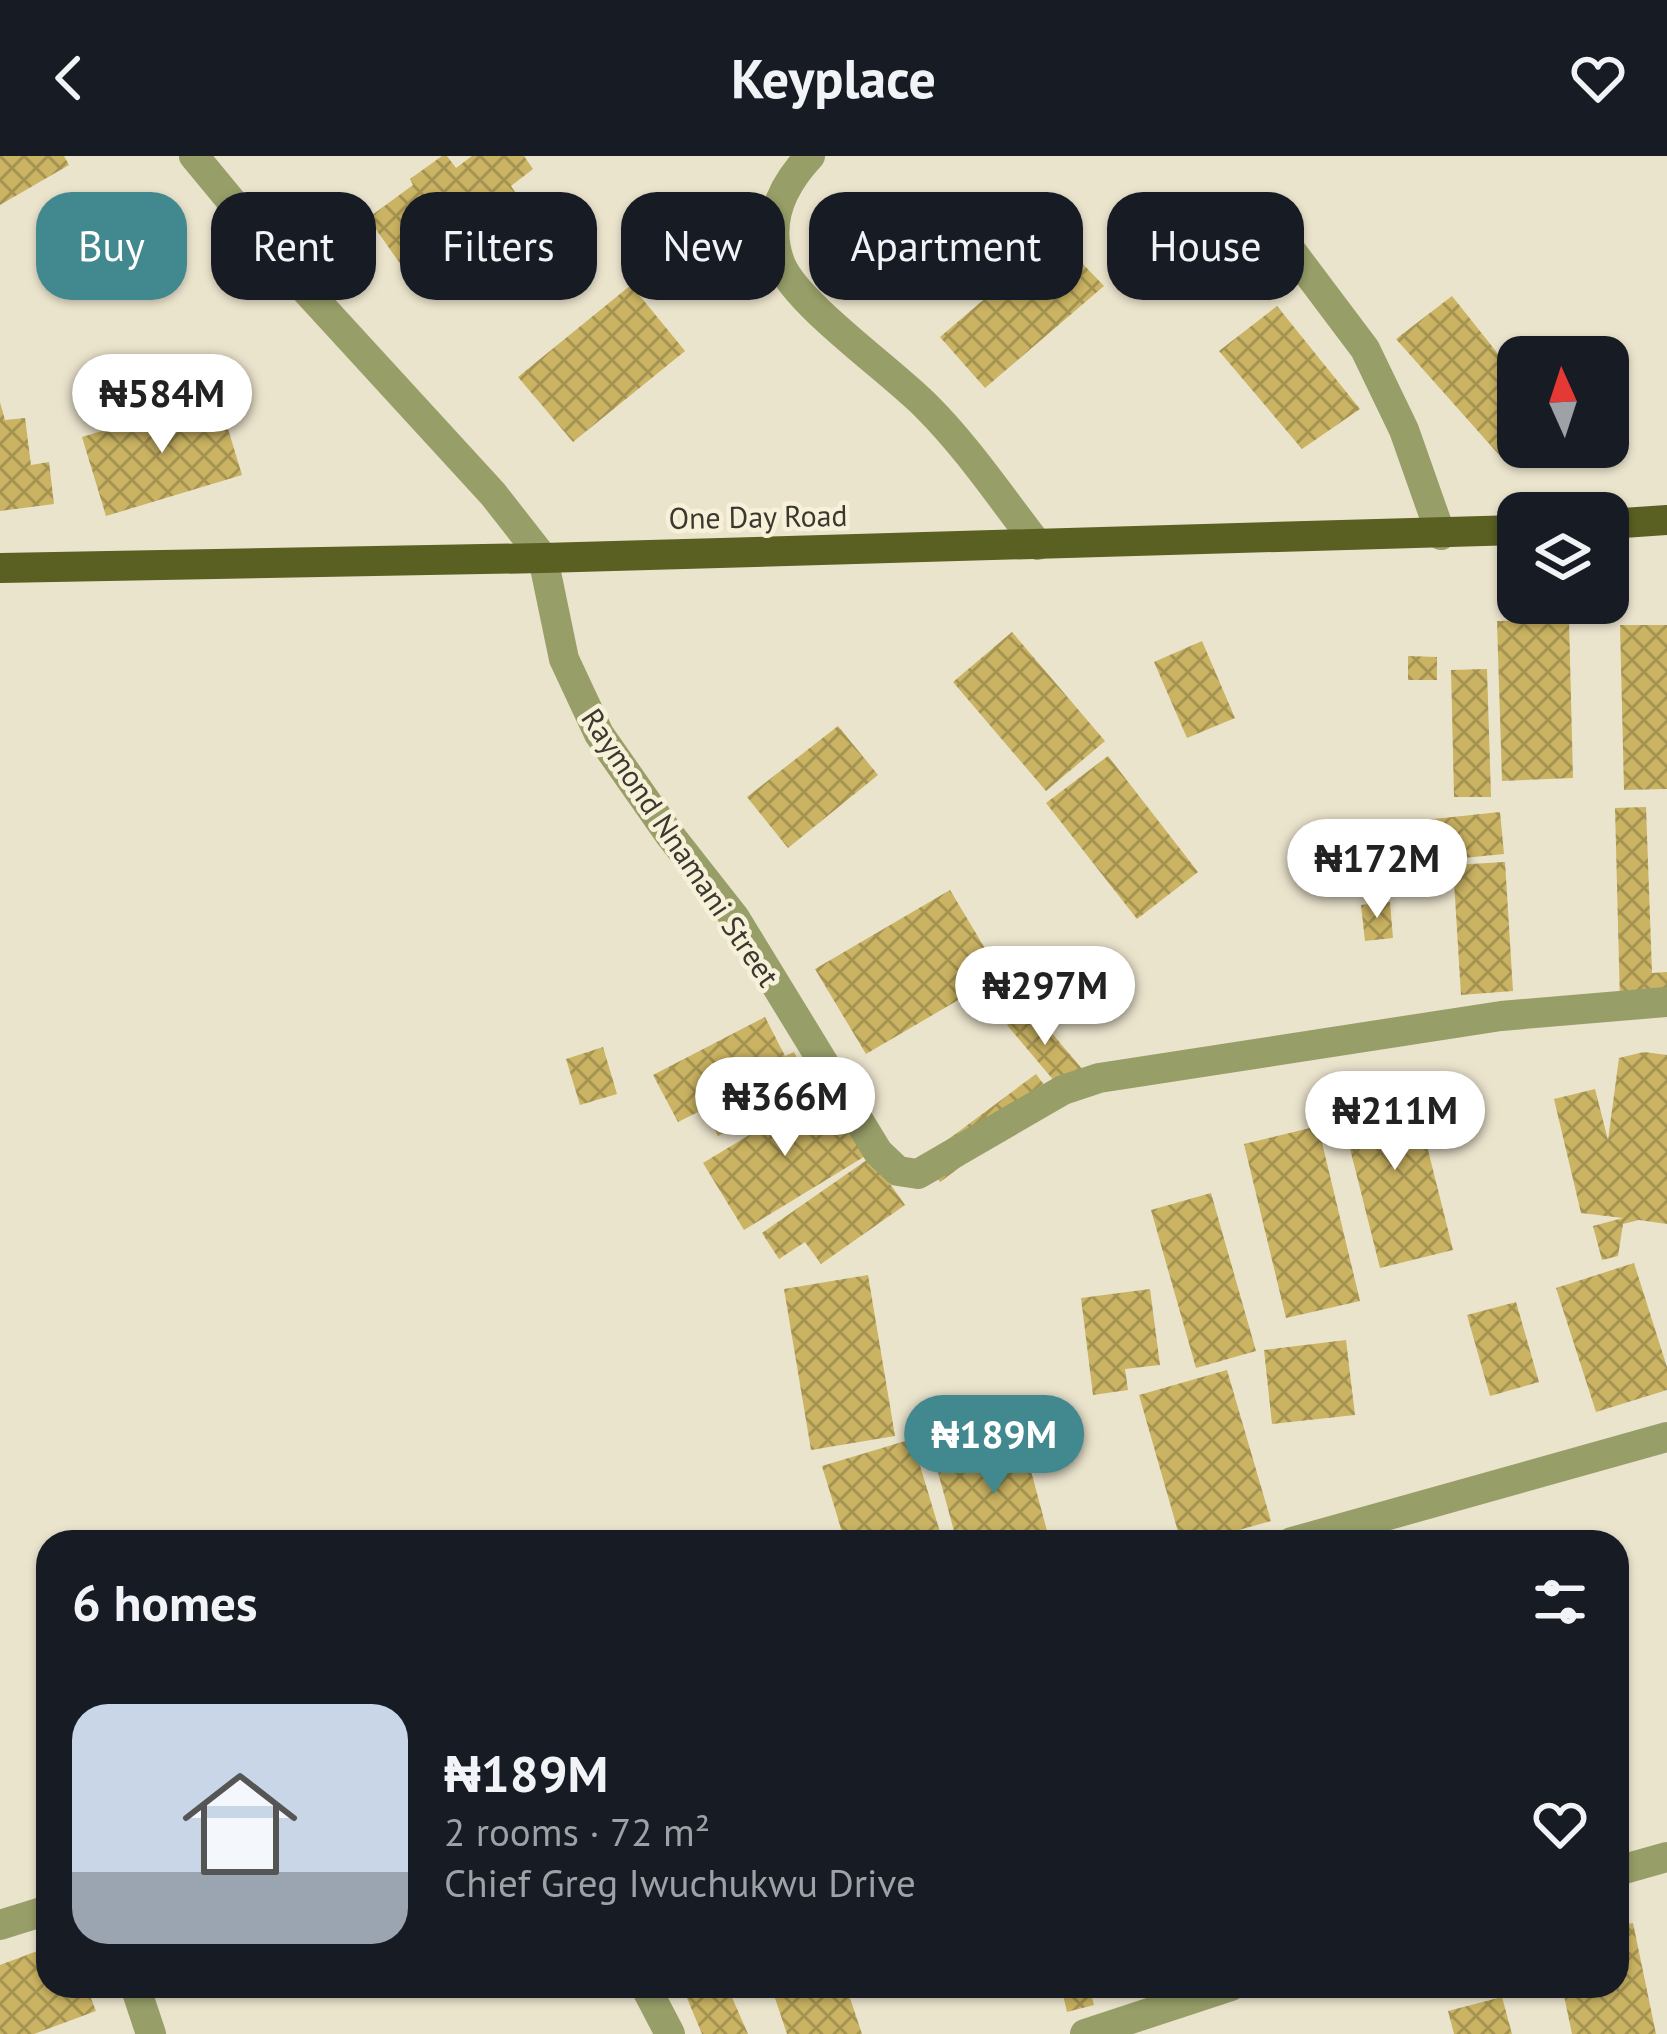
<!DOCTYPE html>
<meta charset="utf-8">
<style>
:root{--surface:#171b24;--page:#20242c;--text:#f1f3f6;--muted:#9ea1a6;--line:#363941;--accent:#41898e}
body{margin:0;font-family:"PT Sans",sans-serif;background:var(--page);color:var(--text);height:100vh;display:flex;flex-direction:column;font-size:45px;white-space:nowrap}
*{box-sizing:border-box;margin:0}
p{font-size:39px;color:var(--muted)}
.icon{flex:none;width:66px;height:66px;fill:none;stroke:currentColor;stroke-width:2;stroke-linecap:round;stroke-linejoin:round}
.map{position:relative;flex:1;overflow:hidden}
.panel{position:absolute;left:36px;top:1374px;width:1593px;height:468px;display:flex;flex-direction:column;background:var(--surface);border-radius:36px;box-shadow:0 3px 9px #0004}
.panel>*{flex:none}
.guide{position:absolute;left:36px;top:36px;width:1596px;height:108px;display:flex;gap:24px}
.needle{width:78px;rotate:357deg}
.fabs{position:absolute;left:1497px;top:180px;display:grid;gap:24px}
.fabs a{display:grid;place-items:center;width:132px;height:132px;border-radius:24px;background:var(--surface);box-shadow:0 3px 9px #0004;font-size:60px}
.price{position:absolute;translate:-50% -102px;padding:0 27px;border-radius:42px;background:#fff;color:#222;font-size:39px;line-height:78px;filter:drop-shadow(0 3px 6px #0008)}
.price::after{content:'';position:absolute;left:50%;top:72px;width:36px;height:27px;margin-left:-18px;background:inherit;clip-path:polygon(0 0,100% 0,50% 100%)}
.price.on{background:var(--accent);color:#fff}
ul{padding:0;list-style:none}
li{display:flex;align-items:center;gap:36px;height:300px;padding:0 36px}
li+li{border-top:3px solid var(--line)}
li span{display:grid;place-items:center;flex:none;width:336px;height:240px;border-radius:36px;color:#555}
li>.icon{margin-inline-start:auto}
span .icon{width:144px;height:144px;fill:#fffc;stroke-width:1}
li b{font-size:51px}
h2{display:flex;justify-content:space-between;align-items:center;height:144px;padding:0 36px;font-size:51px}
.chip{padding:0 42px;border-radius:36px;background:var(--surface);box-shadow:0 3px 9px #0004;font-size:42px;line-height:108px}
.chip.on{background:var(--accent);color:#fff}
header{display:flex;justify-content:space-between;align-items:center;height:156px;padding:0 36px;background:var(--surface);font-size:54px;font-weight:600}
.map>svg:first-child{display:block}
</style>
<header><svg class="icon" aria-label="back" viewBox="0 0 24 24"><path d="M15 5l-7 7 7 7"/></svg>Keyplace<svg class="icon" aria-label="heart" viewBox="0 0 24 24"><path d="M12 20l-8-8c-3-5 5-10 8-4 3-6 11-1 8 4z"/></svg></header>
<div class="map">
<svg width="1667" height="1878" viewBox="0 0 1667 1878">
<defs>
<pattern id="building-cross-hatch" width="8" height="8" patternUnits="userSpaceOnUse" patternTransform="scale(3)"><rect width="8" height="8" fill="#cab362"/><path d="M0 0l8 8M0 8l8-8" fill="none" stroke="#a59351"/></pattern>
</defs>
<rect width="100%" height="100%" fill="#ebe4cd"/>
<path fill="url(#building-cross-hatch)" d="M0 0H64L69 9 0 49Z
M442 0H447L456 12 472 0H524L533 13 511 30 526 52 437 114 428 101 406 116 368 62 413 29 410 23Z
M1057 81 1104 130 985 232 940 181Z
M631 129 685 195 573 286 518 221Z
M1452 140 1518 223V290L1501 301 1396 183Z
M1277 150 1360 253 1302 293 1219 195Z
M218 240 242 319 106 360 82 281Z
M0 246 5 264 25 262 31 309 49 306 54 348 0 355Z
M1569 464 1573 622 1502 625 1497 465Z
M1620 469H1667V633L1624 634Z
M1012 476 1105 585 1046 635 953 526Z
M1202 485 1235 562 1187 582 1154 506Z
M1408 500 1437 501V524H1408Z
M1487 513 1491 641H1454L1451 514Z
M838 570 878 619 788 692 747 641Z
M1108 600 1198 716 1137 763 1046 647Z
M1646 651 1652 817 1667 816V844L1620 846 1615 652Z
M1500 656 1504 698 1361 712 1357 671Z
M1505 706 1513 835 1461 839 1453 709Z
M950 734 1001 819 866 898 815 813Z
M1390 746 1393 782 1365 785 1361 749Z
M1029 850 1083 914 1061 933 1007 869Z
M765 861 785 900 794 896 812 931 718 980 704 953 678 966 653 919Z
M603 891 617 938 580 949 566 903Z
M1644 896 1667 899V1068L1639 1064 1623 1068 1618 1100 1602 1104 1593 1070 1623 1062 1581 1057 1554 943 1595 933 1608 984 1619 902Z
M1036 918 1054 942 940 1026 923 1002Z
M1410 922 1453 1094 1380 1112 1337 941Z
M825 933 867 999 744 1074 703 1007Z
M1318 970 1360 1145 1286 1162 1244 988Z
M871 1001 905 1049 821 1108 805 1086 779 1103 762 1077Z
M1211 1037 1256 1195 1196 1212 1151 1054Z
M1634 1107 1667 1211V1234L1596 1256 1556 1132Z
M868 1119 895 1280 811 1294 784 1133Z
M1150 1133 1160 1209 1125 1213 1128 1234 1093 1239 1081 1142Z
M1516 1146 1539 1226 1490 1240 1467 1159Z
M1346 1184 1355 1259 1272 1268 1264 1194Z
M1227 1214 1271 1365 1196 1386H1181L1139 1239Z
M912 1283 943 1386H845L822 1310Z
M1023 1285 1050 1386H957L936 1309Z
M1633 1767 1656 1878H1572L1562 1830H1617V1770Z
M48 1791V1830H86L96 1855 34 1878H0V1809Z
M682 1830H727L748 1878H702Z
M771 1830H846L862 1878H787Z
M1061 1830H1089L1094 1849 1067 1856Z
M1502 1841 1512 1878H1454L1448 1855Z"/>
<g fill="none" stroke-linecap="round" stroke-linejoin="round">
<path stroke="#979e68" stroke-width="30" d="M194 0 294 121 493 338 543 402 564 503 599 578 669 678 735 762 878 996 898 1015 918 1018 1063 934 1099 922 1501 860 1667 846
M810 0C781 31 764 68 781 109 798 149 893 216 927 251 968 292 1002 343 1038 389
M1277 76 1365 193 1404 274 1441 379
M1292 1386 1667 1281
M1617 1715 1667 1701
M0 1769 48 1754
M135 1830 151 1878
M645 1830 670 1878
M1085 1878 1231 1830"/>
<path stroke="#5a5f22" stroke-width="30" d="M1608 368 1667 364
M0 412 543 402 1518 374"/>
</g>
<g text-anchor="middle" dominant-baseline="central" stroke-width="9" stroke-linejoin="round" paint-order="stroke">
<g font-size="30" fill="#3b382f" stroke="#f8f1da">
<text transform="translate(758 360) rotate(-1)">One Day Road</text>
<text transform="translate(681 691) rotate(56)">Raymond Nnamani Street</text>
</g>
</g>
</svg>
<div class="fabs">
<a><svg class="needle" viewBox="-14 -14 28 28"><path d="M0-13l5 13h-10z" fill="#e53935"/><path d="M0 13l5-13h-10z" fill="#9ea1a6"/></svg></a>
<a><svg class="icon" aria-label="layers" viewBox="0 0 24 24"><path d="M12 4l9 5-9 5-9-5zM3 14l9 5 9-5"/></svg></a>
</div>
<b class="price" style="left:162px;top:300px">₦584M</b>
<b class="price" style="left:1377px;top:765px">₦172M</b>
<b class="price" style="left:1045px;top:892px">₦297M</b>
<b class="price" style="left:785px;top:1003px">₦366M</b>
<b class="price" style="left:1395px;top:1017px">₦211M</b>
<b class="price on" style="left:994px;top:1341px">₦189M</b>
<div class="guide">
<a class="chip on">Buy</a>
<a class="chip">Rent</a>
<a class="chip">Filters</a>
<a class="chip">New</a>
<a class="chip">Apartment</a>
<a class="chip">House</a>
</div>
<section class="panel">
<h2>6 homes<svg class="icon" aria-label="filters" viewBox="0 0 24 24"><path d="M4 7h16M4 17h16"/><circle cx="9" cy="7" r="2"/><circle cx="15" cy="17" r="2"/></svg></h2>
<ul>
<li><span style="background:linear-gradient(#c9d6e8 70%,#9aa5b1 0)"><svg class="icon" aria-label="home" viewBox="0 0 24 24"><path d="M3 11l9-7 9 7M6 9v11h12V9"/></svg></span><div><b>₦189M</b><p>2 rooms · 72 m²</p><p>Chief Greg Iwuchukwu Drive</p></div><svg class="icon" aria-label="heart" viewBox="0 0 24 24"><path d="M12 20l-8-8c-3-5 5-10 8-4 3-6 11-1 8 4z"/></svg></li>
</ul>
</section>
</div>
